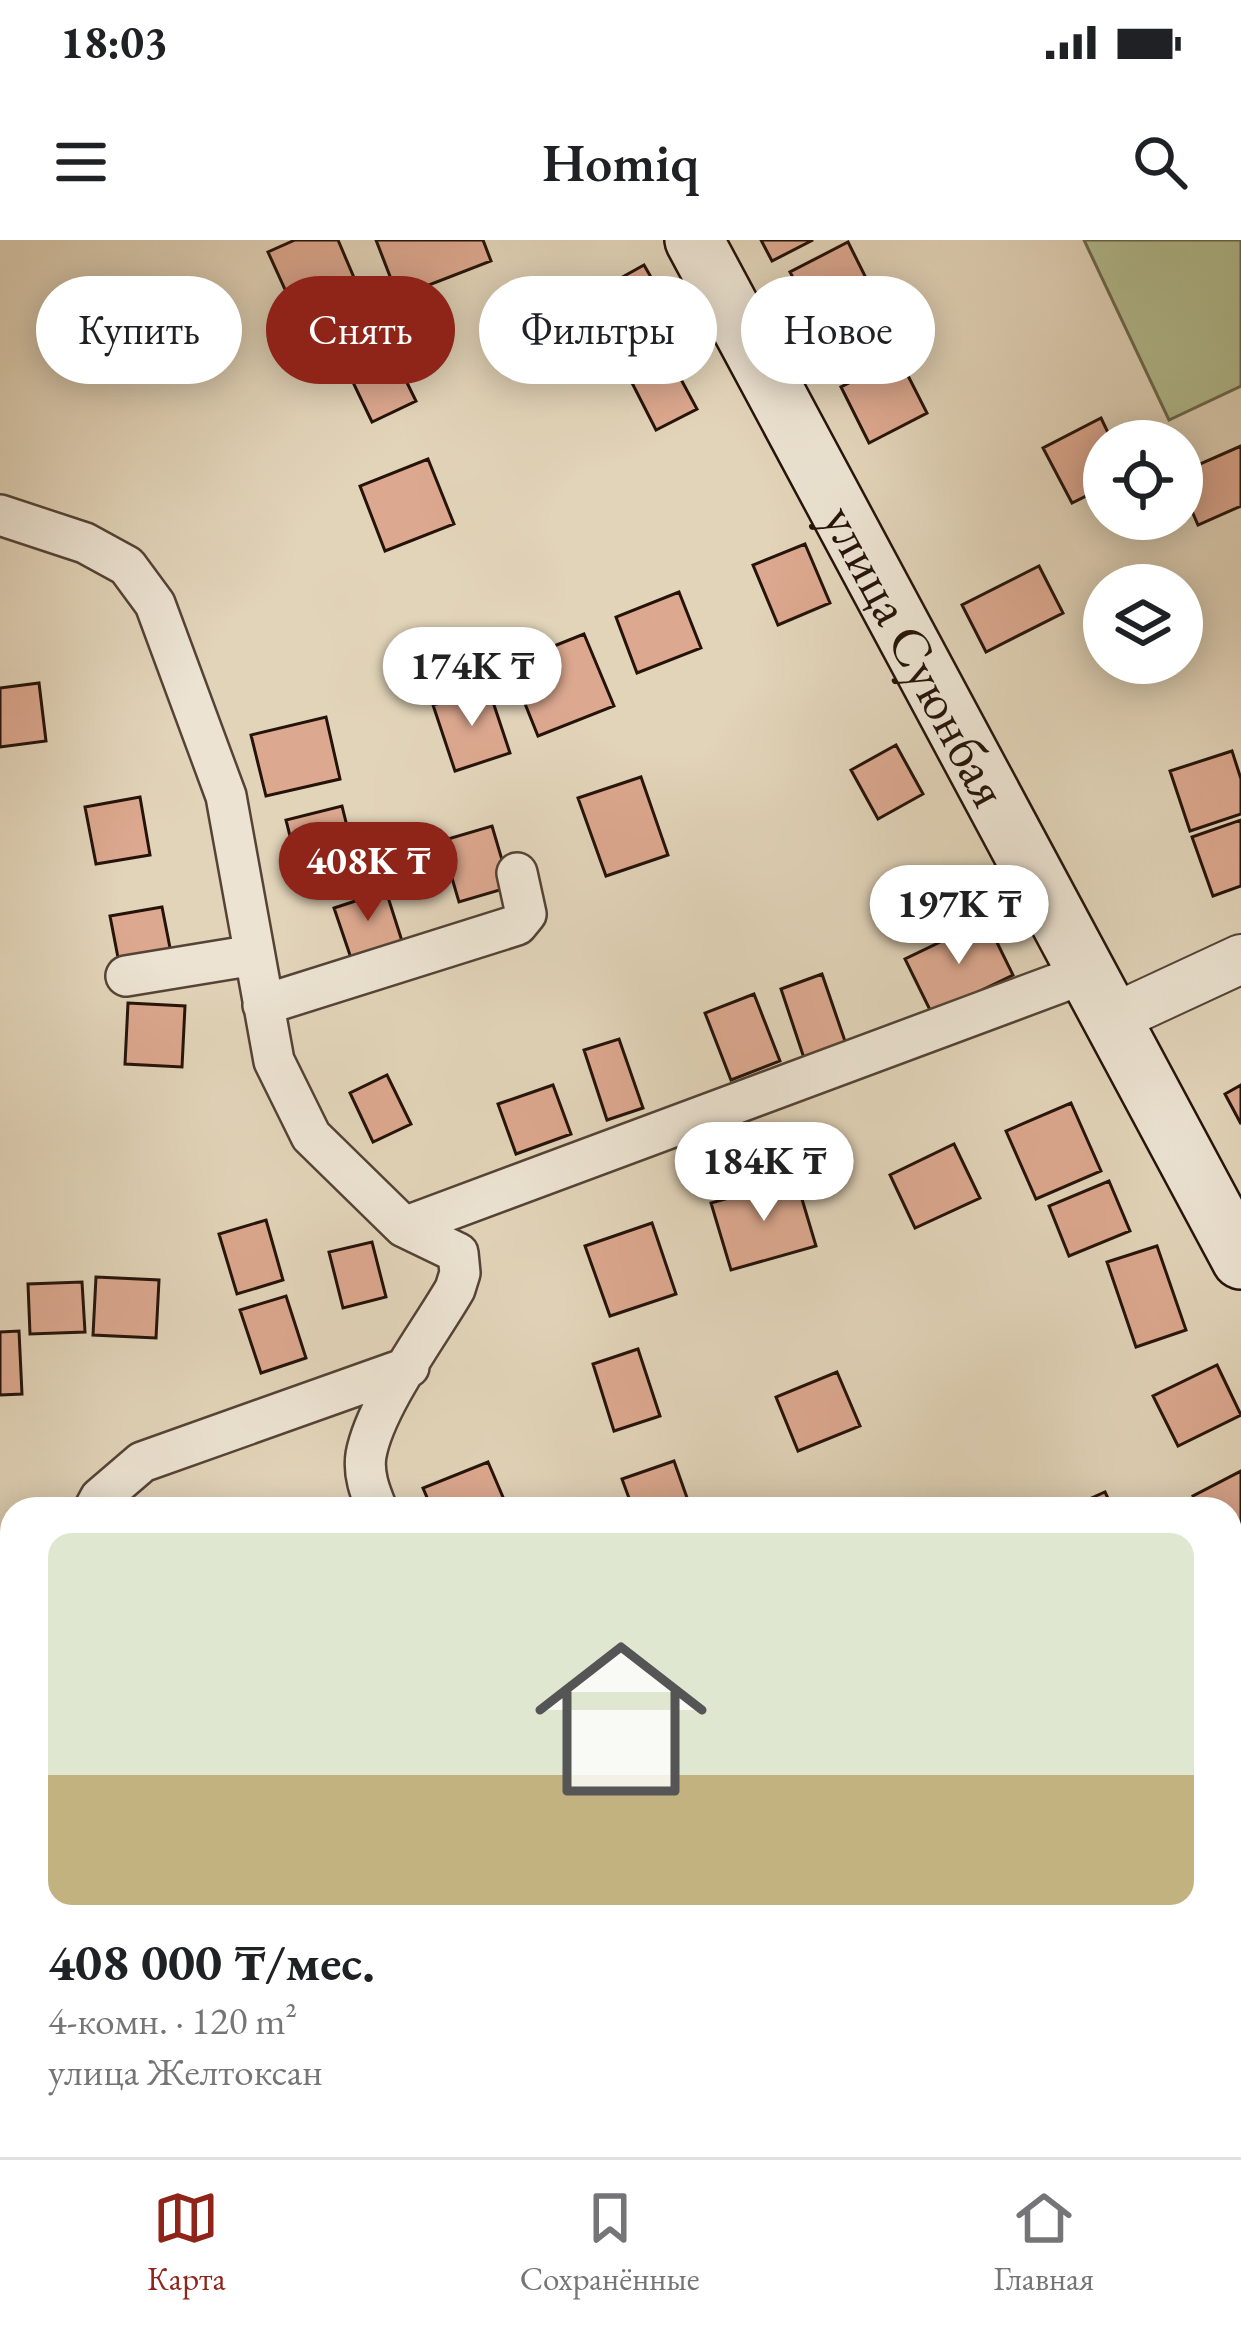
<!DOCTYPE html>
<html lang="ru">
<meta charset="utf-8">
<style>
:root{--surface:#fff;--page:#f2f2f2;--text:#202124;--muted:#757577;--line:#e0e0e0;--accent:#8f2418}
body{margin:0;font-family:"EB Garamond",serif;background:var(--page);color:var(--text);height:100vh;display:flex;flex-direction:column;font-size:45px;white-space:nowrap}
*{box-sizing:border-box;margin:0}
p{font-size:39px;color:var(--muted)}
.icon{flex:none;width:66px;height:66px;fill:none;stroke:currentColor;stroke-width:2;stroke-linecap:round;stroke-linejoin:round}
.map{position:relative;flex:1;overflow:hidden}
.sheet{position:absolute;left:0px;top:1257px;width:1242px;height:660px;display:flex;flex-direction:column;background:var(--surface);border-radius:36px 36px 0 0;box-shadow:0 6px 30px #0003}
.sheet>*{flex:none}
.hud{position:absolute;left:36px;top:36px;width:1170px;height:108px;display:flex;gap:24px}
.tools{position:absolute;left:1083px;top:180px;display:grid;gap:24px}
.tools a{display:grid;place-items:center;width:120px;height:120px;border-radius:50%;background:var(--surface);box-shadow:0 6px 30px #0003;font-size:60px}
.price{position:absolute;translate:-50% -102px;padding:0 27px;border-radius:42px;background:#fff;color:#222;font-size:39px;line-height:78px;filter:drop-shadow(0 3px 6px #0008)}
.price::after{content:'';position:absolute;left:50%;top:72px;width:36px;height:27px;margin-left:-18px;background:inherit;clip-path:polygon(0 0,100% 0,50% 100%)}
.price.on{background:var(--accent);color:#fff}
ul{padding:0;list-style:none}
li{display:grid;align-content:center;gap:24px;height:636px;padding:0 48px}
li span{display:grid;place-items:center;height:372px;border-radius:24px;color:#555}
li>.icon{margin-inline-start:auto}
span .icon{width:216px;height:216px;fill:#fffc;stroke-width:1}
li b{font-size:51px}
.tag{padding:0 42px;border-radius:54px;background:var(--surface);box-shadow:0 6px 30px #0003;font-size:42px;line-height:108px}
.tag.on{background:var(--accent);color:#fff}
.status{display:flex;justify-content:space-between;align-items:center;height:84px;padding:0 60px;background:var(--surface);direction:ltr}
.status svg{height:33px;fill:currentColor}
header{display:flex;justify-content:space-between;align-items:center;height:156px;padding:0 48px;background:var(--surface);font-size:54px;font-weight:600}
.tab-bar{display:flex;justify-content:space-around;align-items:center;height:168px;border-top:3px solid var(--line);background:var(--surface);font-size:33px;color:var(--muted)}
.tab-bar a{display:grid;justify-items:center;gap:6px}
.tab-bar .on{color:var(--accent)}
.map>svg:first-child{display:block}
</style>
<div class="status"><b>18:03</b><svg viewBox="0 0 49 12"><path d="M0 12V9h3v3zM5 12V6h3v6zM10 12V3h3v9zM15 12V0h3v12zM26 1h20v11H26zM47 4h2v5h-2z"/></svg></div>
<header><svg class="icon" aria-label="menu" viewBox="0 0 24 24"><path d="M4 6h16M4 12h16M4 18h16"/></svg>Homiq<svg class="icon" aria-label="search" viewBox="0 0 24 24"><circle cx="10" cy="10" r="6"/><path d="M15 15l6 6"/></svg></header>
<div class="map">
<svg width="1241" height="1917" viewBox="0 0 1241 1917">
<rect width="100%" height="100%" fill="#e2d4b9"/>
<filter id="stains"><feTurbulence type="fractalNoise" baseFrequency=".00167" numOctaves="4"/><feColorMatrix values="0 0 0 0 .2 0 0 0 0 .09 0 0 0 0 .02 0 0 0 .5 -.17"/></filter>
<radialGradient id="worn" r=".72"><stop offset=".6" stop-color="#630" stop-opacity="0"/><stop offset="1" stop-color="#630" stop-opacity=".3"/></radialGradient>
<path fill="#b2bd90" stroke="#6c684d" stroke-width="3" d="M1084 0H1241V146L1169 180Z"/>
<path fill="#dca88f" stroke="#25130a" stroke-width="3" d="M295 0H338L355 40 293 67 268 12Z
M376 0H483L491 21 398 57Z
M761 0H813L772 21Z
M848 2 876 58 819 87 790 32Z
M644 25 671 72 582 121 556 74Z
M392 112 416 161 372 182 349 134Z
M669 117 697 169 656 190 629 137Z
M899 118 927 173 869 203 841 147Z
M1101 178 1112 201H1104V247L1072 263 1043 208Z
M1241 206V266L1198 285 1182 248V232Z
M428 219 454 284 385 311 360 246Z
M805 304 830 363 778 385 753 325Z
M1039 326 1063 373 986 412 962 365Z
M679 352 701 408 637 433 616 377Z
M584 394 614 466 538 496 509 424Z
M39 443 46 501 0 507V448Z
M488 447 510 513 455 531 433 465Z
M326 477 340 539 266 556 251 495Z
M896 505 923 554 878 579 851 530Z
M1232 511 1241 539V574L1190 591 1170 531Z
M641 537 668 615 606 636 578 558Z
M140 557 150 615 96 624 85 567Z
M342 566 359 635 303 648 286 580Z
M1241 580V646L1213 656 1192 597Z
M492 586 510 647 459 662 441 601Z
M386 651 402 701 351 718 334 668Z
M162 667 172 718 120 728 110 676Z
M986 680 1013 735 932 774 905 719Z
M822 734 847 807 805 821 781 749Z
M754 754 780 821 731 840 705 773Z
M128 763 185 766 182 827 125 824Z
M619 799 643 868 607 880 584 810Z
M387 835 411 884 373 902 350 853Z
M553 845 571 894 516 914 498 864Z
M1241 845V884L1225 854Z
M1071 863 1101 931 1036 959 1006 891Z
M954 904 980 958 915 988 890 935Z
M796 939 816 1006 731 1030 711 963Z
M1109 941 1130 991 1069 1016 1049 966Z
M266 980 283 1040 237 1054 219 994Z
M652 983 676 1054 610 1076 585 1006Z
M372 1002 386 1057 343 1068 329 1012Z
M1157 1006 1186 1090 1136 1107 1107 1022Z
M96 1037 159 1040 156 1098 93 1095Z
M82 1042 85 1092 30 1094 28 1044Z
M286 1056 306 1118 261 1133 240 1070Z
M19 1091 22 1154 0 1155V1092Z
M638 1109 660 1176 614 1191 593 1124Z
M1217 1125 1241 1175 1178 1206 1153 1156Z
M837 1132 860 1186 798 1211 776 1157Z
M674 1221 691 1269H633L622 1239Z
M488 1222 508 1269H432L423 1248Z
M1241 1231V1305L1230 1310V1269H1199L1193 1256Z
M1105 1252 1113 1269H1067Z
M12 1482V1554L0 1558V1486Z
M0 1721 12 1744V1760L0 1766Z
M12 1800V1868L0 1844V1806Z
M158 1905H235L236 1908 220 1917H165Z
M587 1905H664L633 1917H592Z
M711 1905H727L732 1917H684Z"/>
<g fill="none" stroke-linecap="round" stroke-linejoin="round">
<defs>
<path id="service" d="M1058 1905 1062 1917"/>
<path id="minor" d="M0 275 85 303 127 326 155 364 226 556 274 821 311 896 404 987 458 1013 460 1033 455 1049C429 1094 375 1165 366 1215 363 1234 370 1252 377 1269
M126 736 254 715
M263 765 517 685 526 674 517 633
M404 987 1089 732
M94 1269 100 1258 142 1222 409 1127
M1230 1343 1241 1339
M0 1403 12 1392
M837 1905 843 1917"/>
<path id="tertiary" d="M1114 778 1241 719"/>
<g id="secondary">
<path id="s1" d="M694 0 1241 1020"/>
</g>
</defs>
<use href="#service" stroke="#544336" stroke-width="26"/>
<use href="#minor" stroke="#544336" stroke-width="44"/>
<use href="#tertiary" stroke="#544336" stroke-width="52"/>
<use href="#secondary" stroke="#25130a" stroke-width="62"/>
<use href="#service" stroke="#ece3d2" stroke-width="21"/>
<use href="#minor" stroke="#ece3d2" stroke-width="39"/>
<use href="#tertiary" stroke="#ece3d2" stroke-width="48"/>
<use href="#secondary" stroke="#ece3d2" stroke-width="57"/>
</g>
<g text-anchor="middle" dominant-baseline="central" stroke-width="9" stroke-linejoin="round" paint-order="stroke">
<g font-size="54" fill="#25130a" stroke="#ece3d2">
<text stroke="none"><textPath href="#s1" startOffset="471">улица Суюнбая</textPath></text>
</g>
</g>
<rect width="100%" height="100%" filter="url(#stains)"/>
<rect width="100%" height="100%" fill="url(#worn)"/>
</svg>
<div class="tools">
<a><svg class="icon" aria-label="locate" viewBox="0 0 24 24"><circle cx="12" cy="12" r="6"/><path d="M12 2v4M12 18v4M2 12h4M18 12h4"/></svg></a>
<a><svg class="icon" aria-label="layers" viewBox="0 0 24 24"><path d="M12 4l9 5-9 5-9-5zM3 14l9 5 9-5"/></svg></a>
</div>
<b class="price" style="left:472px;top:489px">174K ₸</b>
<b class="price on" style="left:368px;top:684px">408K ₸</b>
<b class="price" style="left:959px;top:727px">197K ₸</b>
<b class="price" style="left:764px;top:984px">184K ₸</b>
<div class="hud">
<a class="tag">Купить</a>
<a class="tag on">Снять</a>
<a class="tag">Фильтры</a>
<a class="tag">Новое</a>
</div>
<section class="sheet">
<ul>
<li><span style="background:linear-gradient(#dfe7d0 65%,#c2b280 0)"><svg class="icon" aria-label="home" viewBox="0 0 24 24"><path d="M3 11l9-7 9 7M6 9v11h12V9"/></svg></span><div><b>408 000 ₸/мес.</b><p>4-комн. · 120 m²</p><p>улица Желтоксан</p></div></li>
</ul>
</section>
</div>
<nav class="tab-bar">
<a class="on"><svg class="icon" aria-label="map" viewBox="0 0 24 24"><path d="M3 6l6-2 6 2 6-2v14l-6 2-6-2-6 2zM9 4v14M15 6v14"/></svg>Карта</a>
<a><svg class="icon" aria-label="saved" viewBox="0 0 24 24"><path d="M7 4h10v16l-5-4-5 4z"/></svg>Сохранённые</a>
<a><svg class="icon" aria-label="home" viewBox="0 0 24 24"><path d="M3 11l9-7 9 7M6 9v11h12V9"/></svg>Главная</a>
</nav>
